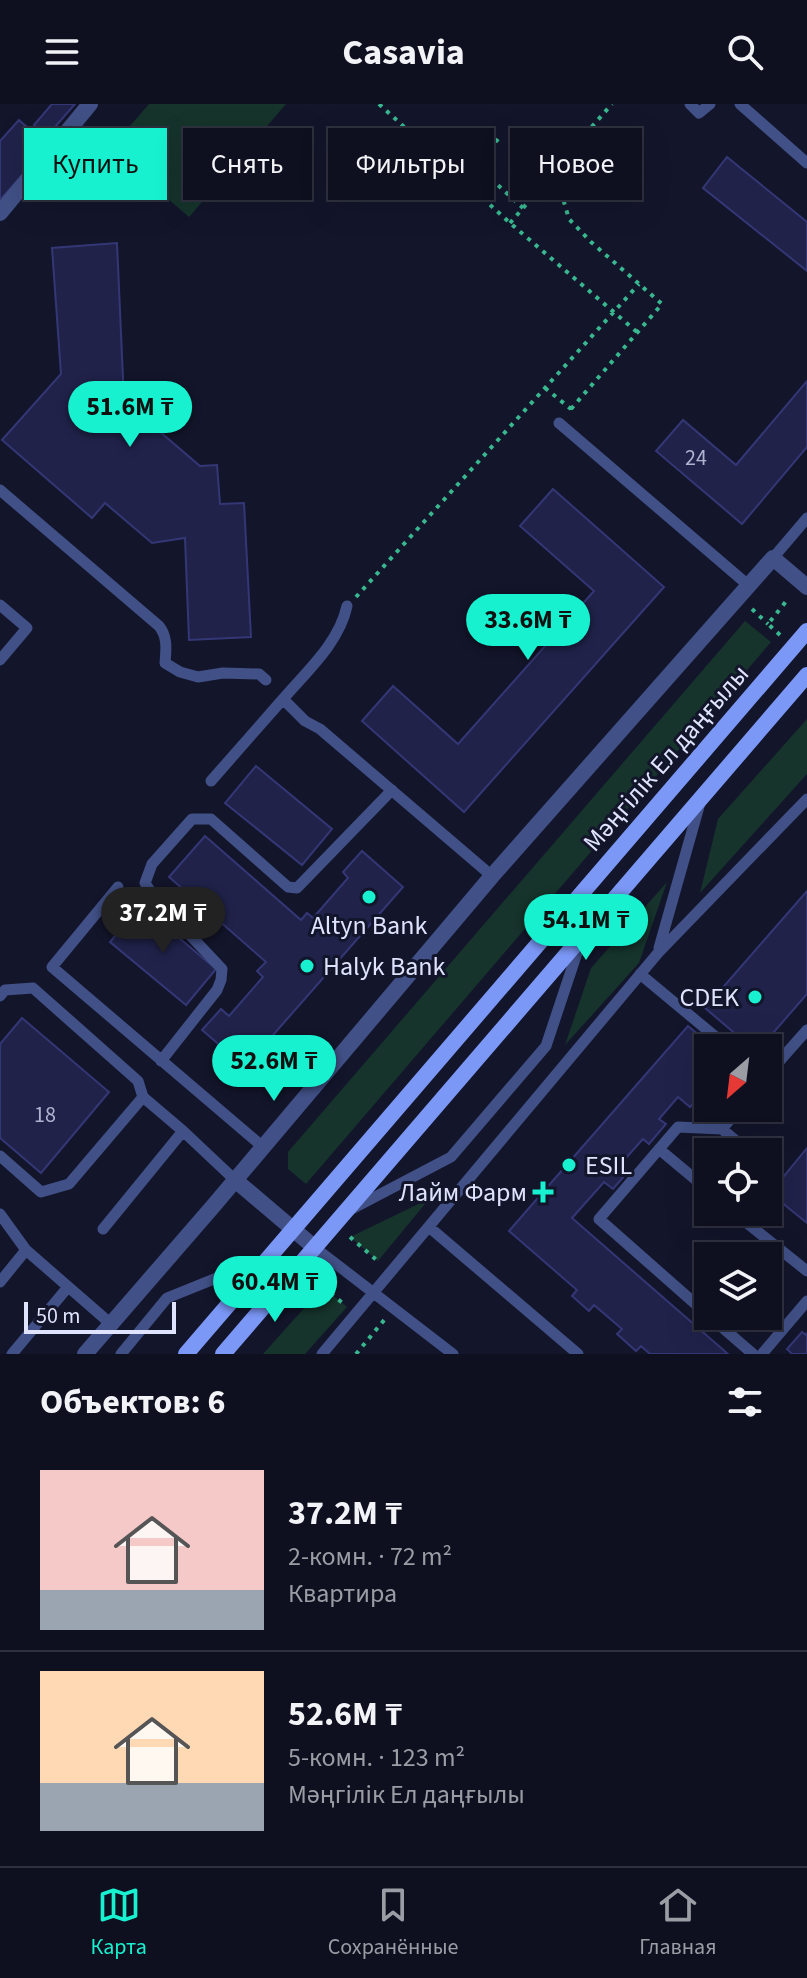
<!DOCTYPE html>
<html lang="ru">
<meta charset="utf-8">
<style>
:root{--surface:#0e1020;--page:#1c1e2d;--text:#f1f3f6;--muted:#9b9da5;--line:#2e303e;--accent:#17f1cf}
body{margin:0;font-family:"Source Sans 3",sans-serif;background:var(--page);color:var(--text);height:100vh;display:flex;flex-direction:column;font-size:30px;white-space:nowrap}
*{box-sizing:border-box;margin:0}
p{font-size:26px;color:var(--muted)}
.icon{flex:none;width:44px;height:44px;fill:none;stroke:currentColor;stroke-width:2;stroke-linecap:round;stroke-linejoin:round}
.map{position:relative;height:1250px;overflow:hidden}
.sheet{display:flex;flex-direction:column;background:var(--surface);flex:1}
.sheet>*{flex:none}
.guide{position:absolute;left:24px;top:24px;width:760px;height:72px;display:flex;gap:16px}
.needle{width:52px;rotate:208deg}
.buttons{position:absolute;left:694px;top:930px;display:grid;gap:16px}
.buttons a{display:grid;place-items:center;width:88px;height:88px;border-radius:0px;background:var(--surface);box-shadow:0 8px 32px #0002,0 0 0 2px var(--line);font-size:40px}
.scale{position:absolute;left:24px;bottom:20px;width:152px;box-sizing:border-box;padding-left:8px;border:4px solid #dfe3fd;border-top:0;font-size:22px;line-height:28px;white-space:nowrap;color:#dfe3fd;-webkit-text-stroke:6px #13152b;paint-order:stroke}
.price{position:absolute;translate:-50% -68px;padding:0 18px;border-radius:28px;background:var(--accent);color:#111;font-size:26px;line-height:52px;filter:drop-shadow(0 2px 4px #0008)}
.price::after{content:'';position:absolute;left:50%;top:48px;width:24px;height:18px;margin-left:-12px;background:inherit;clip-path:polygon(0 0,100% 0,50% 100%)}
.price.selected{background:#222;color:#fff}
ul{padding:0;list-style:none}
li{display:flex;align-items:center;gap:24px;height:200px;padding:0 40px}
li+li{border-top:2px solid var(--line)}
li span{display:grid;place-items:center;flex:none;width:224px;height:160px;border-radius:0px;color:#555}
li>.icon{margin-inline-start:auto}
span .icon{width:96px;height:96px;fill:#fffc;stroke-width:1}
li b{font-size:34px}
h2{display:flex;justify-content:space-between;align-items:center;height:96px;padding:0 40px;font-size:34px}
.pill{padding:0 28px;border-radius:0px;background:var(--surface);box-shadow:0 8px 32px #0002,0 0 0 2px var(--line);font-size:28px;line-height:72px}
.pill.selected{background:var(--accent);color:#111}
header{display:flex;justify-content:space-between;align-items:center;height:104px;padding:0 40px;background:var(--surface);font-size:36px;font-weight:700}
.dock{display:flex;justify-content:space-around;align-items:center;height:112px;border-top:2px solid var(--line);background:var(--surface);font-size:22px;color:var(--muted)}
.dock a{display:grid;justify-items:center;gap:4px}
.dock .selected{color:var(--accent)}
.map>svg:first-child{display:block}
</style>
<header><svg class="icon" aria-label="menu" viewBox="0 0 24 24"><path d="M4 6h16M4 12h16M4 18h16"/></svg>Casavia<svg class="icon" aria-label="search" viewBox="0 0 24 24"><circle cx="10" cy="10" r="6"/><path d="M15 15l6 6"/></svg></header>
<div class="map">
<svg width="807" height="1250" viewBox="0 0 807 1250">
<rect width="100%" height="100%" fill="#13152b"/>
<path fill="#16342c" d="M149 0H286L189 113 110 45Z
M745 517 771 538 306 1080 288 1065V1048Z
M807 615V670L700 789 718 715Z
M667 778 639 859 565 941 591 864Z
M429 1095 378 1157 350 1133Z
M323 1183 347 1203 305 1250H263Z"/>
<path fill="#20224a" stroke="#343775" stroke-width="2" d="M52 0H75L47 32 34 21Z
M19 16 48 42 0 96V37Z
M727 53 807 118V167L703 84Z
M117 139 124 297 200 362 217 361 220 400 244 399 251 533 189 536 185 434 152 439 105 399 92 414 2 336 61 270 52 144Z
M807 277V343L742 420 656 347 683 316 736 361Z
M553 385 664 483 464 708 362 617 393 582 458 640 594 487 520 422Z
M256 662 332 725 302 761 225 699Z
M205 732 301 816 307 809 313 814 348 774 343 768 362 747 403 783 245 963 202 926 221 905 229 912 263 873 257 867 266 858 169 773Z
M807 787V890L760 944H752L705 904Z
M140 801 216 865 186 901 110 838Z
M22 914 109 988 41 1069 0 1034V940Z
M688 922 714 944H708V997L701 991 690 1003 678 993 659 1015 666 1020 649 1040 643 1035 617 1064 625 1071 613 1085 604 1078 572 1114 728 1250H650L641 1242 636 1247 617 1230 622 1225 594 1201 589 1207 572 1192 577 1186 509 1127Z
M807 1044V1119L770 1089Z
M802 1228 806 1231 807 1229V1250H792L787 1245Z"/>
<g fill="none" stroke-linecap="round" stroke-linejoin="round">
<path stroke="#39b78f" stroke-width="4" stroke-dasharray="4 6" stroke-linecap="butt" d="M379 0 510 119 637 228
M476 61 523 104
M463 76 499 34
M510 119 559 63
M545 284 571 305
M571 305 662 200 591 138 569 115 559 81 560 62 571 46 612 0
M356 493 639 180
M752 505 768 520
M780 531 768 520 788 495
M350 1133 380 1159
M323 1183 345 1201
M356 1250 385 1215"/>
<path stroke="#415086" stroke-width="11" d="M690 0 699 9 710 0
M740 0 807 59
M559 319 748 481
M0 386 159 522C168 533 166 546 165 559L180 568 198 573 223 569 259 570 266 576
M773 454 807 414
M0 501 27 524 0 556
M283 595C307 567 339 539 347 502
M211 677 283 595 305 617 320 625 492 772
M118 783 52 863 263 1043
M659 844 700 699
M640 870 729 944
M0 892 5 886 33 884 138 977 143 993 183 1027
M161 957 217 886 221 876 222 865 156 795 145 779 152 760 192 715H211L288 783 297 784 392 686
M768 970 807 926
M722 1025 749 1048
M659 1045 708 1086
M0 1052 41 1088 69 1080 143 993
M768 1065 771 1068 768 1072
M350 1106 451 1053 546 942 581 837
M0 1110 26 1146
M737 1111 807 1167
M429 1123 578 1250
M103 1125 183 1027 235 1076
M314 1143 453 1250
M0 1178 26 1146 111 1220
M708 1211 599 1115 678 1023 722 1025 740 1004
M709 1212 753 1250
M12 1250 68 1183
M121 1250 167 1194 239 1165 262 1162
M322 1250 658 849 807 695
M762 1250 807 1197"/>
<path stroke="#415086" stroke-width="16" d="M0 109 90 0
M235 1076 314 1143
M85 1250 215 1100 492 772 773 454 807 483"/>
<path stroke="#7c98f7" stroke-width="16" d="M186 1250 807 527
M223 1250 807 571"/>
</g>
<g fill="#17f1cf" stroke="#13152b" stroke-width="3">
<circle cx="369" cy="793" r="8"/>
<circle cx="307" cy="862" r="8"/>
<circle cx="755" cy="893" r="8"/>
<circle cx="569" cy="1061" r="8"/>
<path d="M539 1076h8v8h8v8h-8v8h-8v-8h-8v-8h8z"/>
</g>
<g text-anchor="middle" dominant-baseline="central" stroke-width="6" stroke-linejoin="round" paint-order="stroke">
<g font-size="22" fill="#afb3d0">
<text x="696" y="354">24</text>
<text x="45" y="1011">18</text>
</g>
<g font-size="26" fill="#dfe3fd" stroke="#13152b">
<text transform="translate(666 654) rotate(-49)">Мәңгілік Ел даңғылы</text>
</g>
<g font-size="26" fill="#dfe3fd" stroke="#13152b" text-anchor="start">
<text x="369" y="821" text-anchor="middle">Altyn Bank</text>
<text x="323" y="862">Halyk Bank</text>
<text x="739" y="893" text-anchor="end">CDEK</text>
<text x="585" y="1061">ESIL</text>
<text x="527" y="1088" text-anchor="end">Лайм Фарм</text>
</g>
</g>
</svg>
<div class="buttons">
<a><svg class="needle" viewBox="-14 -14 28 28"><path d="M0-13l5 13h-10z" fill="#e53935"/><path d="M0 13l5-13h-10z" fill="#9b9da5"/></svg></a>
<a><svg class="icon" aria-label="locate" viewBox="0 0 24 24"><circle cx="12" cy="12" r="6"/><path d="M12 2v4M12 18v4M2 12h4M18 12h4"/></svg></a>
<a><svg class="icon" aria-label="layers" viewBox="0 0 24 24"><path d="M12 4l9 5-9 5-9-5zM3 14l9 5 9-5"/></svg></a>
</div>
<div class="scale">50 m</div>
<b class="price" style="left:130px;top:345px">51.6M ₸</b>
<b class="price" style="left:528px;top:558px">33.6M ₸</b>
<b class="price selected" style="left:163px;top:851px">37.2M ₸</b>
<b class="price" style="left:586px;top:858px">54.1M ₸</b>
<b class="price" style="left:274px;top:999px">52.6M ₸</b>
<b class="price" style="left:275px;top:1220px">60.4M ₸</b>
<div class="guide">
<a class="pill selected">Купить</a>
<a class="pill">Снять</a>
<a class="pill">Фильтры</a>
<a class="pill">Новое</a>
</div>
</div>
<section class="sheet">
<h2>Объектов: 6<svg class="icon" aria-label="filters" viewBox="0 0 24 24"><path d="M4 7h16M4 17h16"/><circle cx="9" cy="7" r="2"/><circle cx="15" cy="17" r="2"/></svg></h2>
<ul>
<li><span style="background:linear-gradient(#f6c9c9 75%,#9aa5b1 0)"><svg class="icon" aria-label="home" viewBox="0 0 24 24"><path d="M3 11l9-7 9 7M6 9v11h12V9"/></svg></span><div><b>37.2M ₸</b><p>2-комн. · 72 m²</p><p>Квартира</p></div></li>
<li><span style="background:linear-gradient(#ffd9b3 70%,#9aa5b1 0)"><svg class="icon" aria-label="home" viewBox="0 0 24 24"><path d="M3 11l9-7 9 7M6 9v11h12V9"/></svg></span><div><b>52.6M ₸</b><p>5-комн. · 123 m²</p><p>Мәңгілік Ел даңғылы</p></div></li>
</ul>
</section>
<nav class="dock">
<a class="selected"><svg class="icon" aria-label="map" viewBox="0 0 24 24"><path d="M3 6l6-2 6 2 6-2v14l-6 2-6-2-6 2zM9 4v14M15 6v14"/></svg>Карта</a>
<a><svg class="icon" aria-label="saved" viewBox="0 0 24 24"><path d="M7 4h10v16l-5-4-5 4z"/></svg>Сохранённые</a>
<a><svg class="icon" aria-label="home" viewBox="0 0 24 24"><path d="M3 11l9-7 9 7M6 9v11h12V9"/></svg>Главная</a>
</nav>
